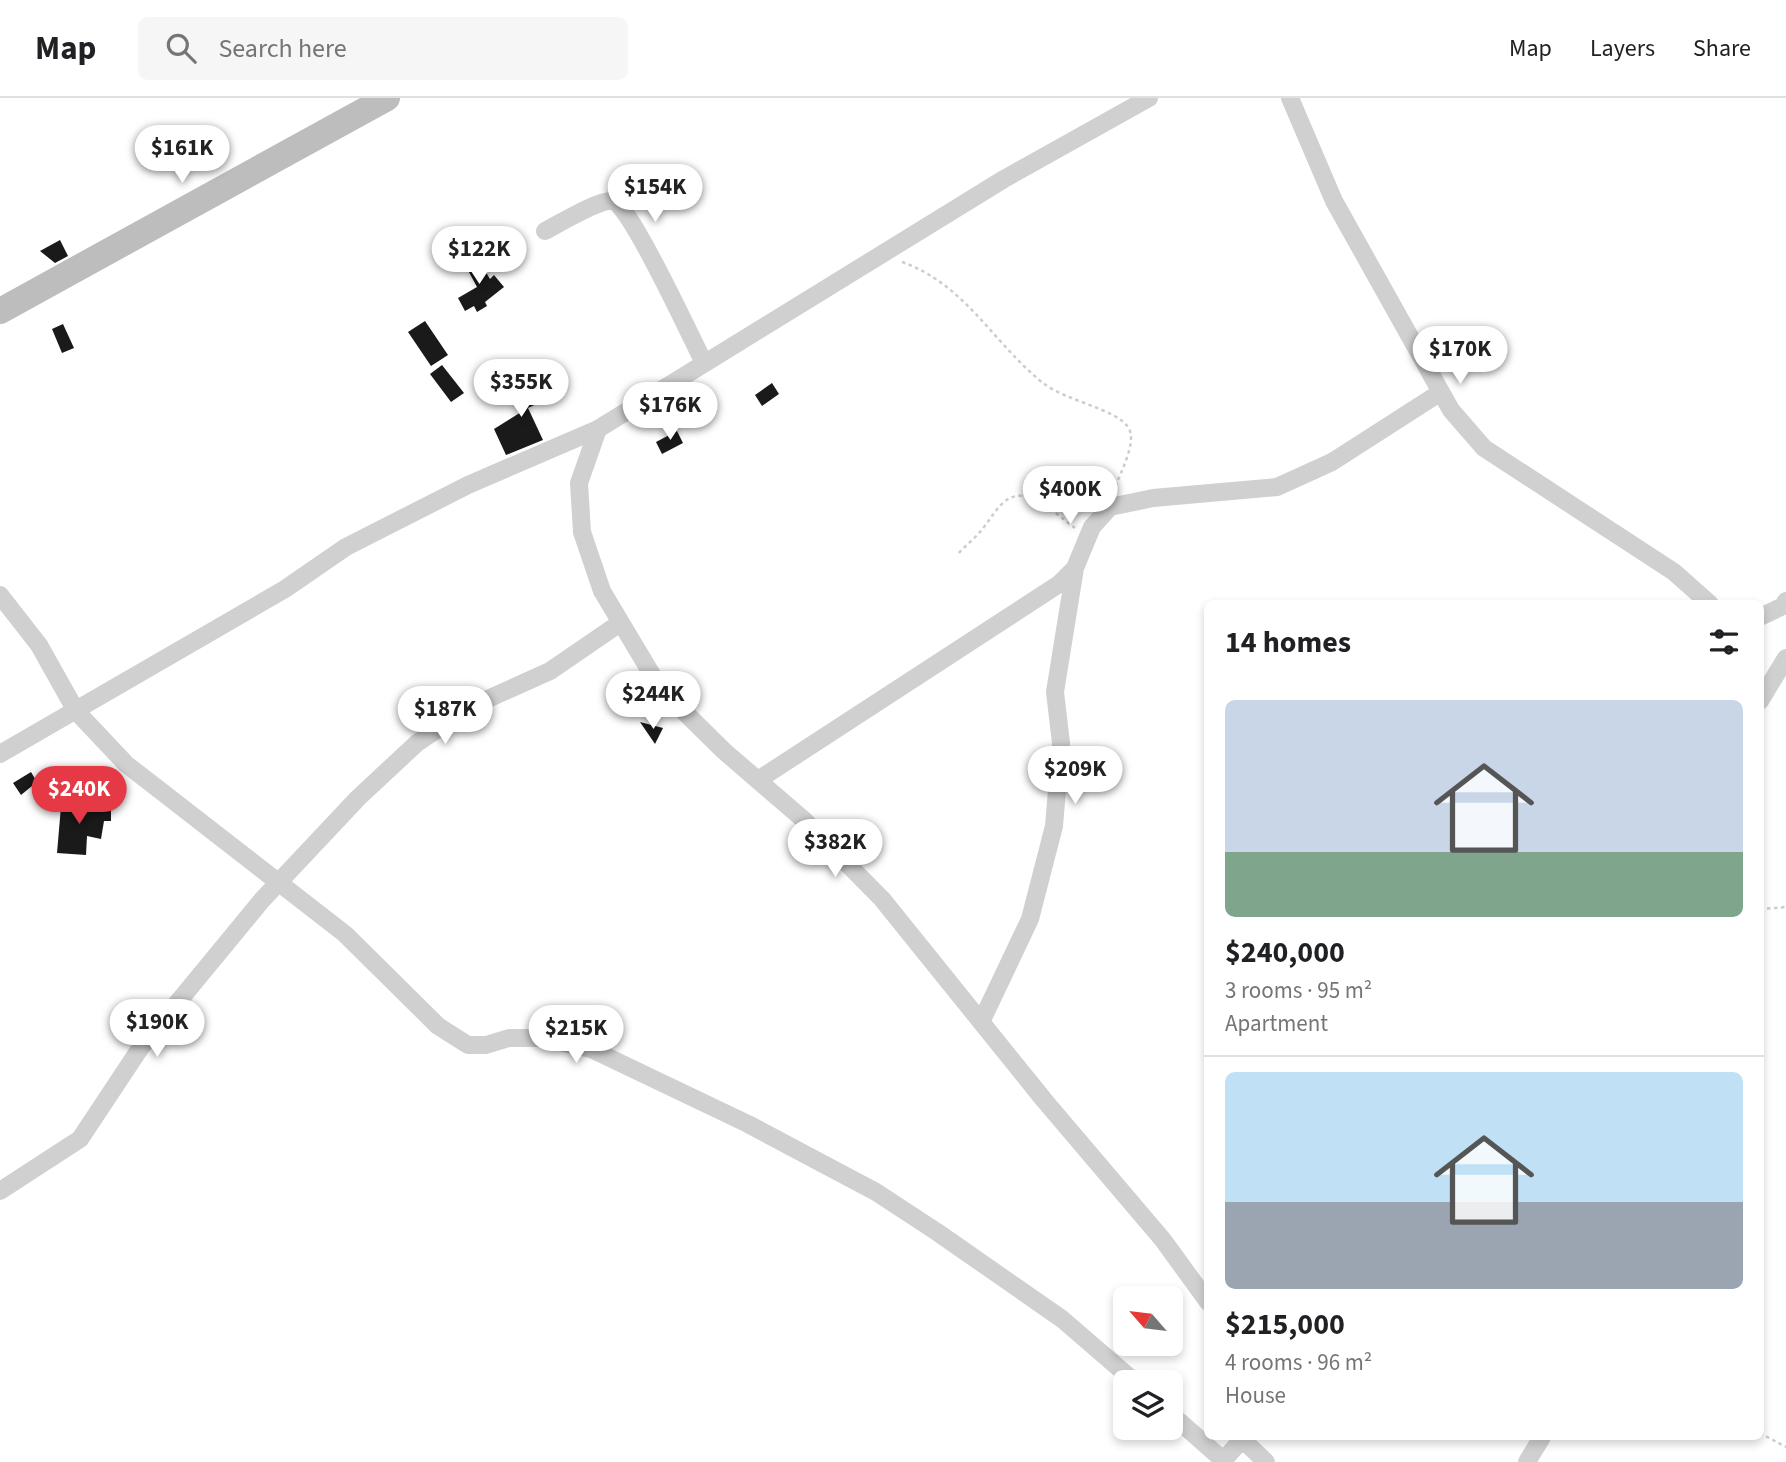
<!DOCTYPE html>
<meta charset="utf-8">
<style>
:root{--surface:#fff;--page:#f6f6f6;--text:#202124;--muted:#757577;--line:#e0e0e0;--accent:#e63946}
body{margin:0;font-family:"Source Sans 3",sans-serif;background:var(--page);color:var(--text);height:100vh;display:flex;flex-direction:column;font-size:26px;white-space:nowrap}
*{box-sizing:border-box;margin:0}
p{font-size:23px;color:var(--muted)}
.icon{flex:none;width:38px;height:38px;fill:none;stroke:currentColor;stroke-width:2;stroke-linecap:round;stroke-linejoin:round}
.map{position:relative;flex:1;overflow:hidden}
.drawer{position:absolute;left:1204px;top:502px;width:560px;height:840px;display:flex;flex-direction:column;background:var(--surface);border-radius:10px;box-shadow:0 4px 10px #0003}
.drawer>*{flex:none}
.needle{width:46px;rotate:298deg}
.controls{position:absolute;left:1113px;top:1188px;display:grid;gap:14px}
.controls a{display:grid;place-items:center;width:70px;height:70px;border-radius:10px;background:var(--surface);box-shadow:0 4px 10px #0003;font-size:35px}
.price{position:absolute;translate:-50% -60px;padding:0 16px;border-radius:24px;background:#fff;color:#222;font-size:23px;line-height:46px;filter:drop-shadow(0 2px 4px #0008)}
.price::after{content:'';position:absolute;left:50%;top:42px;width:21px;height:16px;margin-left:-10px;background:inherit;clip-path:polygon(0 0,100% 0,50% 100%)}
.price.active{background:var(--accent);color:#fff}
ul{padding:0;list-style:none}
li{display:grid;align-content:center;gap:14px;height:371px;padding:0 21px}
li+li{border-top:2px solid var(--line)}
li span{display:grid;place-items:center;height:217px;border-radius:10px;color:#555}
li>.icon{margin-inline-start:auto}
span .icon{width:126px;height:126px;fill:#fffc;stroke-width:1}
li b{font-size:30px}
h2{display:flex;justify-content:space-between;align-items:center;height:84px;padding:0 21px;font-size:30px}
header{display:flex;align-items:center;gap:42px;box-sizing:border-box;height:98px;padding:0 35px;background:var(--surface);border-bottom:2px solid var(--line)}
header strong{font-size:33px}
nav{display:flex;gap:38px;margin-inline-start:auto;font-size:24px}
.search{width:490px;height:63px;background:var(--page);display:flex;align-items:center;gap:18px;box-sizing:border-box;padding:0 24px;border-radius:10px;color:var(--muted);font-size:26px}
.map>svg:first-child{display:block}
</style>
<header>
<strong>Map</strong>
<div class="search"><svg class="icon" aria-label="search" viewBox="0 0 24 24"><circle cx="10" cy="10" r="6"/><path d="M15 15l6 6"/></svg>Search here</div>
<nav><a>Map</a><a>Layers</a><a>Share</a></nav>
</header>
<div class="map">
<svg width="1786" height="1364" viewBox="0 0 1786 1364">
<rect width="100%" height="100%" fill="#fff"/>
<path fill="#1a1a1a" d="M60 142 68 158 55 165 40 153Z
M475 156 490 181 494 177 504 189 485 204 487 208 477 214 474 208 465 213 458 200 477 189 463 163Z
M425 223 448 257 431 268 408 234Z
M63 226 74 250 62 255 52 231Z
M442 267 464 295 451 304 430 276Z
M534 279 545 302 528 310 543 342 506 357 494 331 526 311 504 293Z
M772 285 779 296 762 308 755 297Z
M677 333 683 345 662 356 656 344Z
M640 624 663 630 655 646Z
M31 674 37 684 21 697 13 685Z
M63 685 72 710H111V723H104L101 741 87 738 86 757 57 755Z"/>
<g fill="none" stroke-linecap="round" stroke-linejoin="round">
<path stroke="#cdcdcd" stroke-width="2.5" stroke-dasharray="3.5 3.5" stroke-linecap="butt" d="M902 164C965 186 993 245 1043 285 1066 303 1116 311 1128 329 1138 343 1120 375 1115 390
M959 455C965 448 973 442 979 435 995 418 1004 388 1033 401 1048 407 1061 420 1075 430
M1760 811 1786 809
M1760 1335 1786 1349"/>
<path stroke="#d0d0d0" stroke-width="18" d="M1290 0 1334 103 1451 312 1484 350 1674 474 1710 506
M545 133C559 126 599 101 613 103 629 105 693 243 704 265
M598 331 579 385 582 434 602 493 660 590 724 653 804 722 882 801 1044 1002 1163 1142 1208 1204
M0 497 39 547 76 613 126 666 345 836 438 928 468 947H486L509 940H541L591 951 748 1026 876 1094 937 1134 1062 1221 1135 1284
M1760 519 1783 508 1786 503
M1760 603 1786 560
M0 656 285 491 346 449 468 387 598 331 1004 81 1149 0
M758 682 1059 486 1075 470 1092 429 1110 409 1153 400 1277 389 1332 364 1441 294
M982 922 1030 821 1054 728 1061 645 1055 594 1075 470
M0 1093 80 1041 141 949 262 802 358 700 417 645 470 609 550 573 620 525
M1171 1316 1223 1362
M1242 1341 1266 1364
M1222 1364 1244 1339
M1527 1364 1542 1339"/>
<path stroke="#bdbdbd" stroke-width="26" d="M0 213 387 0"/>
</g>
</svg>
<div class="controls">
<a><svg class="needle" viewBox="-14 -14 28 28"><path d="M0-13l5 13h-10z" fill="#e53935"/><path d="M0 13l5-13h-10z" fill="#757577"/></svg></a>
<a><svg class="icon" aria-label="layers" viewBox="0 0 24 24"><path d="M12 4l9 5-9 5-9-5zM3 14l9 5 9-5"/></svg></a>
</div>
<b class="price" style="left:182px;top:87px">$161K</b>
<b class="price" style="left:655px;top:126px">$154K</b>
<b class="price" style="left:479px;top:188px">$122K</b>
<b class="price" style="left:1460px;top:288px">$170K</b>
<b class="price" style="left:521px;top:321px">$355K</b>
<b class="price" style="left:670px;top:344px">$176K</b>
<b class="price" style="left:1070px;top:428px">$400K</b>
<b class="price" style="left:653px;top:633px">$244K</b>
<b class="price" style="left:445px;top:648px">$187K</b>
<b class="price" style="left:1075px;top:708px">$209K</b>
<b class="price active" style="left:79px;top:728px">$240K</b>
<b class="price" style="left:835px;top:781px">$382K</b>
<b class="price" style="left:157px;top:961px">$190K</b>
<b class="price" style="left:576px;top:967px">$215K</b>
<section class="drawer">
<h2>14 homes<svg class="icon" aria-label="filters" viewBox="0 0 24 24"><path d="M4 7h16M4 17h16"/><circle cx="9" cy="7" r="2"/><circle cx="15" cy="17" r="2"/></svg></h2>
<ul>
<li><span style="background:linear-gradient(#c9d6e8 70%,#7fa58c 0)"><svg class="icon" aria-label="home" viewBox="0 0 24 24"><path d="M3 11l9-7 9 7M6 9v11h12V9"/></svg></span><div><b>$240,000</b><p>3 rooms · 95 m²</p><p>Apartment</p></div></li>
<li><span style="background:linear-gradient(#bfe0f5 60%,#9aa5b1 0)"><svg class="icon" aria-label="home" viewBox="0 0 24 24"><path d="M3 11l9-7 9 7M6 9v11h12V9"/></svg></span><div><b>$215,000</b><p>4 rooms · 96 m²</p><p>House</p></div></li>
</ul>
</section>
</div>
